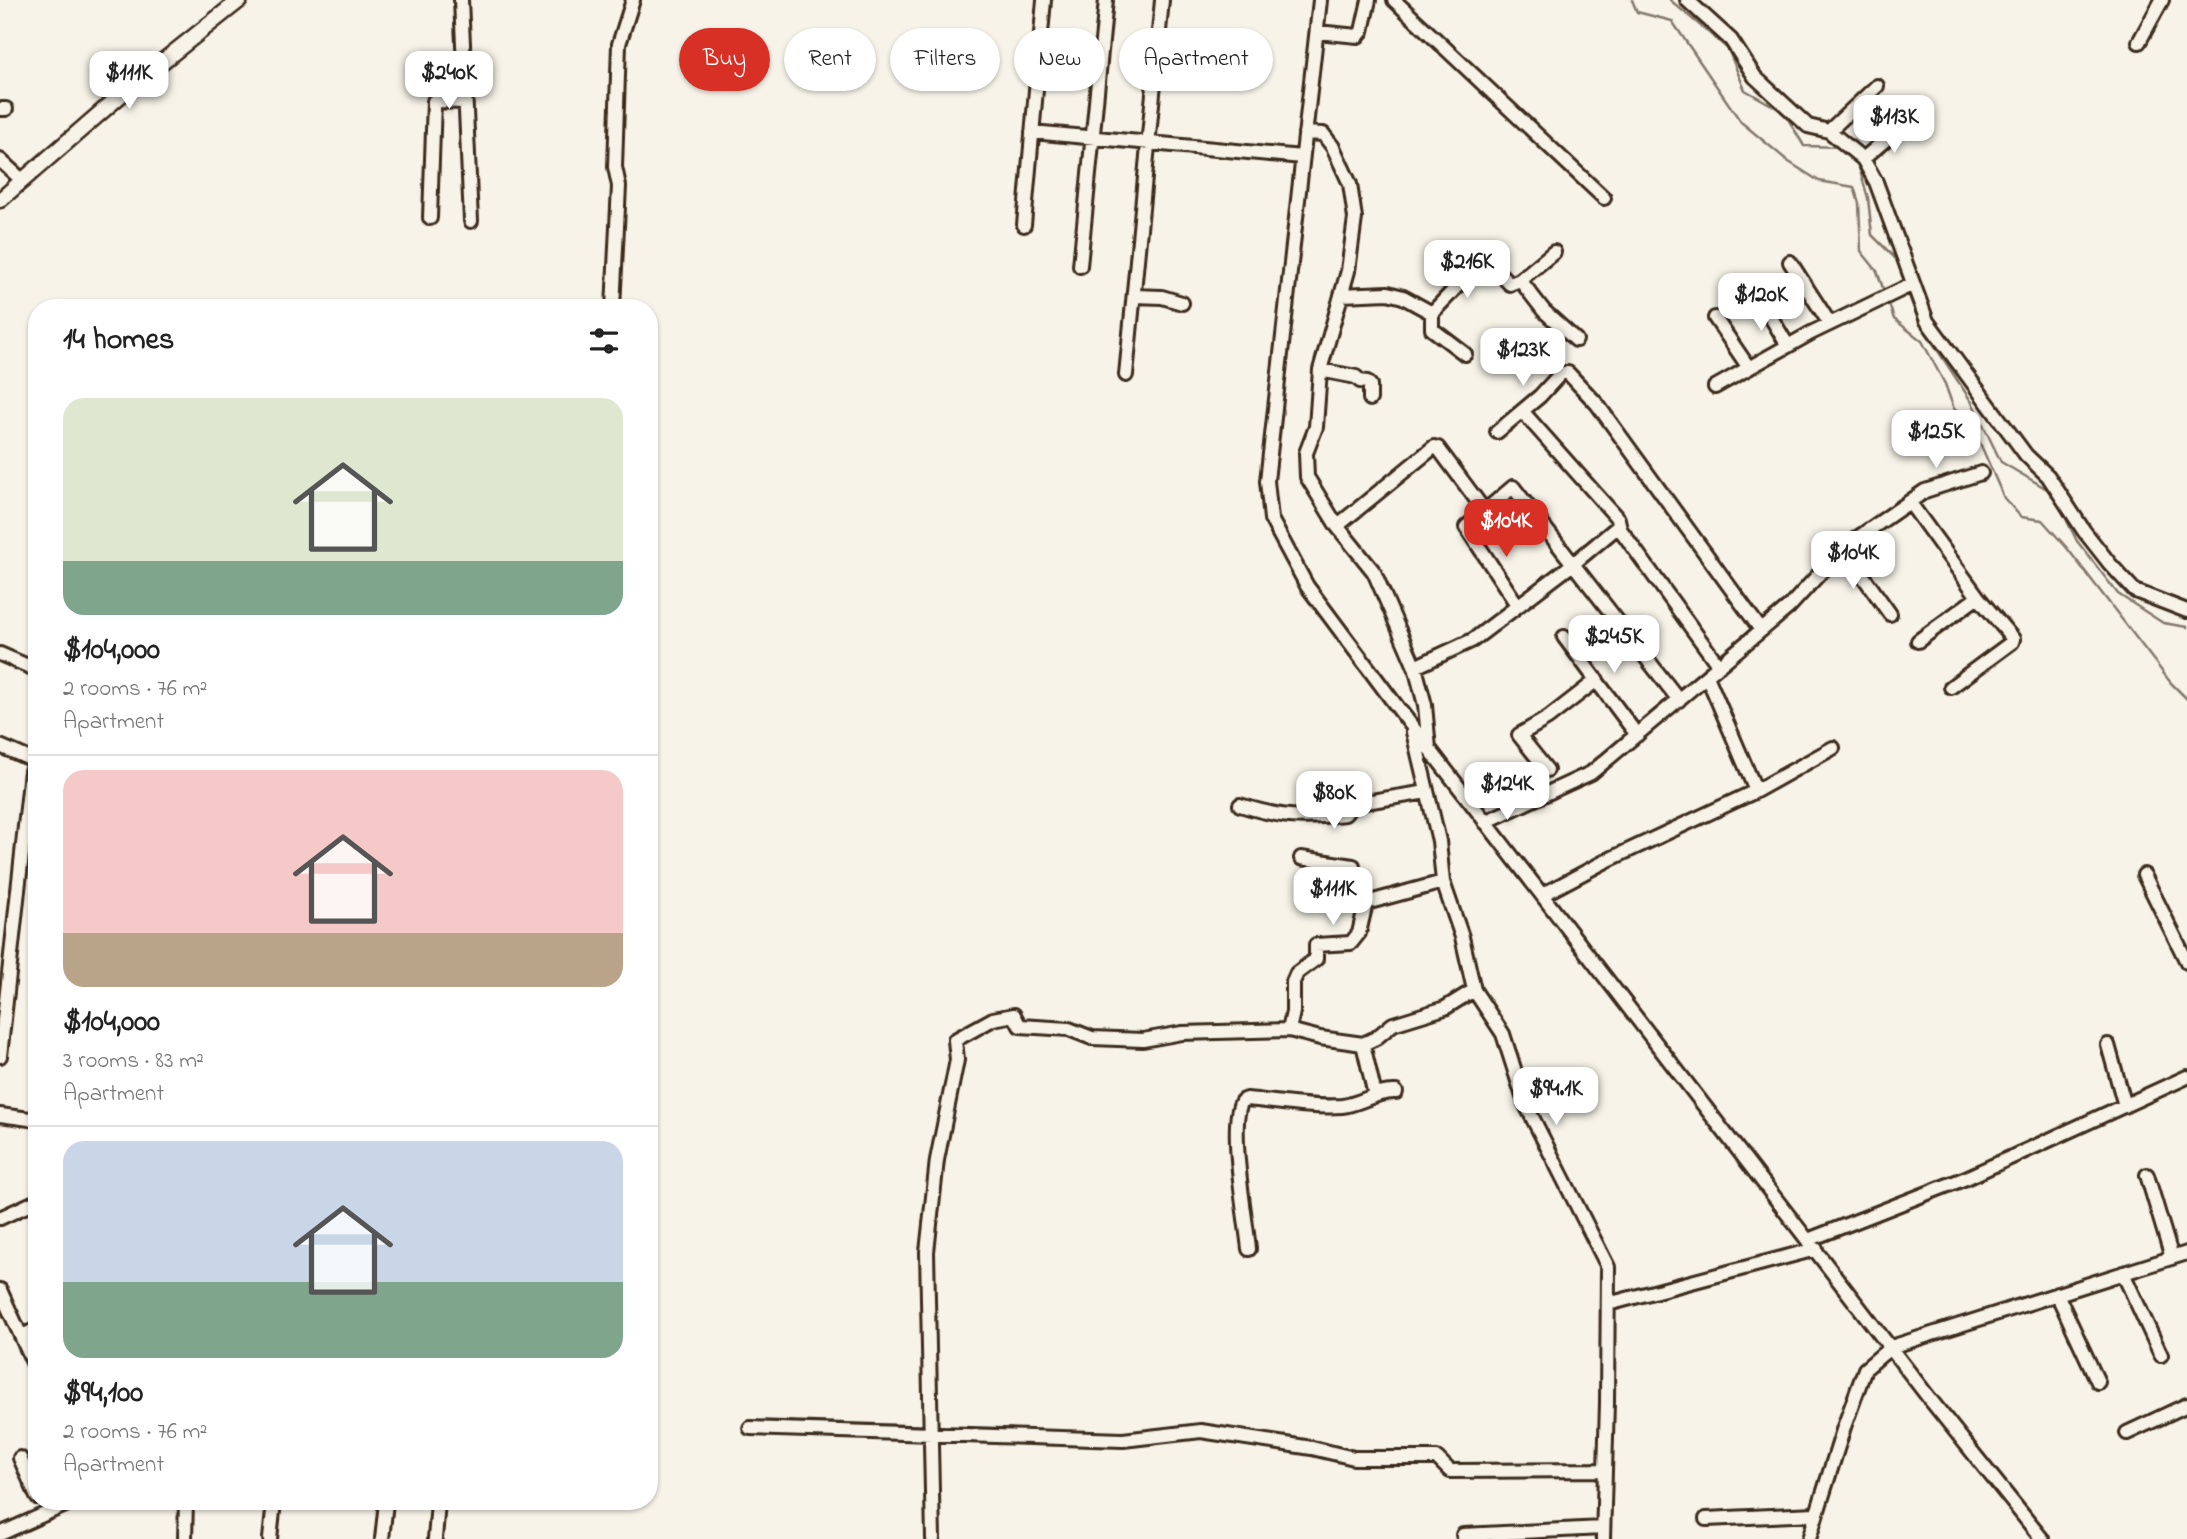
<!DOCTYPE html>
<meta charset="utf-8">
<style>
:root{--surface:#fff;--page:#f6f6f6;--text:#222;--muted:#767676;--line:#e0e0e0;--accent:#d93025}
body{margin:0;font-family:"Indie Flower",sans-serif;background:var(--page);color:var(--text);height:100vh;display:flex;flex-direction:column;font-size:26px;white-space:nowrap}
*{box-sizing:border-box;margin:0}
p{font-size:23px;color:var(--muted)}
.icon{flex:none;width:38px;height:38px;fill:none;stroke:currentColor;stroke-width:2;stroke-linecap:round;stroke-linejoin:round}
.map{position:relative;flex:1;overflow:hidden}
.sheet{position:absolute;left:28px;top:299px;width:630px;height:1211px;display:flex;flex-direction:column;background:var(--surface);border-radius:28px;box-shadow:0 2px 5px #0004}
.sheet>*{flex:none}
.hud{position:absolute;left:679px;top:28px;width:665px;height:63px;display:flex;gap:14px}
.price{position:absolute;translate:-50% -60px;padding:0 16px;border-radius:14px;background:#fff;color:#222;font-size:23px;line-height:46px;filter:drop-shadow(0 2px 4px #0008)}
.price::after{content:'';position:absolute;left:50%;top:42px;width:21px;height:16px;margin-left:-10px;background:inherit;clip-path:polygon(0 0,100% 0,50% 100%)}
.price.on{background:var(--accent);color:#fff}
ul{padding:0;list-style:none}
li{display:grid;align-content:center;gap:14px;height:371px;padding:0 35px}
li+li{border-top:2px solid var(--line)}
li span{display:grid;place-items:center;height:217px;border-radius:21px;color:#555}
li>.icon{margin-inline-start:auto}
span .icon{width:126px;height:126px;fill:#fffc;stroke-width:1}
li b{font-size:30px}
h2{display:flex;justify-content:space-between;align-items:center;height:84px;padding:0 35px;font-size:30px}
.tag{padding:0 24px;border-radius:32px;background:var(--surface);box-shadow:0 2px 5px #0004;font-size:24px;line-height:63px}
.tag.on{background:var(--accent);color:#fff}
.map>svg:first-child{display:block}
</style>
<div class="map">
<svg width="2187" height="1539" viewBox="0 0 2187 1539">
<rect width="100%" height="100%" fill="#f7f3e8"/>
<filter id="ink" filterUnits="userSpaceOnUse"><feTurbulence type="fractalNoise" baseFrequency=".0143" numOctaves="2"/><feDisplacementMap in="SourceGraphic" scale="14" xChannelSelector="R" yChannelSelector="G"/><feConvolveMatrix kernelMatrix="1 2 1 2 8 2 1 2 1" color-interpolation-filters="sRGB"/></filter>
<g filter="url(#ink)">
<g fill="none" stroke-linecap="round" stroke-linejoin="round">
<path stroke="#84786c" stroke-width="2.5" d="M1632 0 1637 12 1672 21 1741 122 1789 162 1819 181 1854 187 1859 203 1861 251 1877 271 1885 294
M1670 0 1728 49 1745 90 1784 112 1804 146 1842 147
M1853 158 1858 164 1868 198 1872 235 1897 260 1905 284
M1907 290 1919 322 1973 404 2001 462 2052 492
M1888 301 1894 319 1922 341 1945 384 1954 409 1969 418 2004 498 2021 517 2042 520 2067 548 2171 683 2187 699
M2057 501 2077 541 2118 594 2163 623 2187 627"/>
<defs>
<path id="minor" d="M461 0 471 221
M1320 0 1267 481 1271 519 1307 586 1398 708 1929 1398 2042 1539
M1394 0 1604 198
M1687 0 1731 40 1755 77 1808 126 1829 131 1863 159 1876 182 1927 321 2026 455 2048 476 2084 531 2110 564 2135 591 2187 611
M1317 32 1358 36 1362 31 1369 0
M2139 42 2162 0
M0 109H6
M1829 131 1877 86
M1032 132 1302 157
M1305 133 1323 134 1333 147 1350 184 1355 218 1348 271 1320 370 1316 427 1306 453 1307 477 1337 526 1374 572 1415 667 1425 705 1429 749
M1863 159 1904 124
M0 160 23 181
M430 218 434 101 465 102
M1024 225 1044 0
M1790 262 1830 324
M1080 266 1106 0
M1520 280 1544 311 1576 340
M1341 295 1388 293 1403 297 1432 313
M1134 296 1162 297 1182 303
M1763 304 1788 346
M613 308 619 186 615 167 619 44 633 0
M1715 318 1749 368
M1465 354 1432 329V313L1480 262 1487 261 1510 284 1520 280 1554 252
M1320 370 1356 377 1360 381 1367 382 1370 385V399
M1126 375 1162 0
M1715 387 1811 333 1913 284
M1522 411 1618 519 1620 529 1719 666
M1497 432 1540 396 1561 373H1568L1597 404 1761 630
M1910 503 1978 597 2013 639 2012 642 1951 687
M1337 526 1434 447 1438 448 1484 510
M1843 548 1890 614
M1518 606 1466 527 1513 487 1679 700
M1564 637 1637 735
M1918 641 1978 597
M0 654 37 670
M1415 667 1473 640 1573 564 1615 529H1620
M1707 676 1756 791
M1413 732 1439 841 1443 882 1462 937 1474 990 1503 1034 1525 1103 1608 1267 1607 1403 1603 1539
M0 746 37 762
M1547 770 1519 735 1548 718 1597 680
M1240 805C1282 818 1301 819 1345 814L1353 804 1427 792
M1485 822 1591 773 1789 607 1843 548 1925 491 1981 473
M1301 858 1353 866 1355 885 1366 903
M2144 875 2187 962
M1542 895 1606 861 1756 791 1833 748
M1289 1030 1293 1012V982L1297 973 1316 959V945L1351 943 1359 933 1366 903 1443 882
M1363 1044 1375 1095
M2108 1045 2125 1106
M0 1056 31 771 35 761
M0 1115 37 1120
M2147 1175 2172 1258
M0 1218 37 1201
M1808 1240 1966 1178 2187 1077
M1249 1249C1246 1219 1228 1124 1242 1101L1247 1099C1278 1102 1310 1108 1342 1106 1361 1104 1376 1091 1396 1092
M2123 1273 2161 1355
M0 1290 37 1371
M2057 1294 2098 1382
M1608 1304 1816 1249
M22 1336 37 1329
M750 1428 1123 1440 1201 1431 1312 1448 1354 1458H1437L1450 1471 1605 1470
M2127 1433 2187 1405
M20 1458 37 1497
M1706 1519 1816 1514
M0 1534 72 1502
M1463 1535 1603 1528
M185 1539 186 1502
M270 1539 274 1502
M382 1539 386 1502
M435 1539 438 1502
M933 1539 927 1252 937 1160 957 1060 955 1040 993 1019 1014 1015 1020 1026 1069 1029 1092 1038 1143 1040 1182 1033 1289 1030 1320 1038 1363 1044 1376 1038 1393 1024 1445 1008 1474 990
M1809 1539 1844 1427 1865 1369 1891 1347 2187 1253"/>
<path id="major" d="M0 200 129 88 240 0"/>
</defs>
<use href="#minor" stroke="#3b2a1e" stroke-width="18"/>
<use href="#major" stroke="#3b2a1e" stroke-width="19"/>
<use href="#minor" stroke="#f7f3e8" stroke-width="12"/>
<use href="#major" stroke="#f7f3e8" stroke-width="14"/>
</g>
</g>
</svg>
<b class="price" style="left:129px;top:111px">$111K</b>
<b class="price" style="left:449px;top:111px">$240K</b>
<b class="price" style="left:1894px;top:155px">$113K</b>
<b class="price" style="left:1467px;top:300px">$216K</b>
<b class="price" style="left:1761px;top:333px">$120K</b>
<b class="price" style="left:1523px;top:388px">$123K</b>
<b class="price" style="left:1936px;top:470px">$125K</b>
<b class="price on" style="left:1506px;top:559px">$104K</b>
<b class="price" style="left:1853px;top:591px">$104K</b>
<b class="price" style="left:1614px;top:675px">$245K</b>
<b class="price" style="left:1507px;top:822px">$124K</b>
<b class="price" style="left:1334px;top:831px">$80K</b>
<b class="price" style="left:1333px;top:927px">$111K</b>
<b class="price" style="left:1556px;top:1127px">$94.1K</b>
<div class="hud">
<a class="tag on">Buy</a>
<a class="tag">Rent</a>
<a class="tag">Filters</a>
<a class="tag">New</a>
<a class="tag">Apartment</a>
</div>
<section class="sheet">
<h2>14 homes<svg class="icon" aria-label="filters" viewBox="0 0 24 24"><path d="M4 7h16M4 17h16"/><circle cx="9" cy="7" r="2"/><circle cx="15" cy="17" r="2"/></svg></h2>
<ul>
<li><span style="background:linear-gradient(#dfe7d0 75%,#7fa58c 0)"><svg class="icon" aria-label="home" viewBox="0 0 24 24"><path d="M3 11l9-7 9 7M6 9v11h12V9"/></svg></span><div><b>$104,000</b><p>2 rooms · 76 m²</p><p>Apartment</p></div></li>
<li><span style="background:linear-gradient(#f6c9c9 75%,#b9a48a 0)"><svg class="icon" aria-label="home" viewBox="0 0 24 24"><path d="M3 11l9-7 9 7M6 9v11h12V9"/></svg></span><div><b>$104,000</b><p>3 rooms · 83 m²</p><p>Apartment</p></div></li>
<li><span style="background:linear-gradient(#c9d6e8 65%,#7fa58c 0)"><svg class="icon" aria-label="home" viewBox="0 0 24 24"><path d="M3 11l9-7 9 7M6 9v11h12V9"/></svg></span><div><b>$94,100</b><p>2 rooms · 76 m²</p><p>Apartment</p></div></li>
</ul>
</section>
</div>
